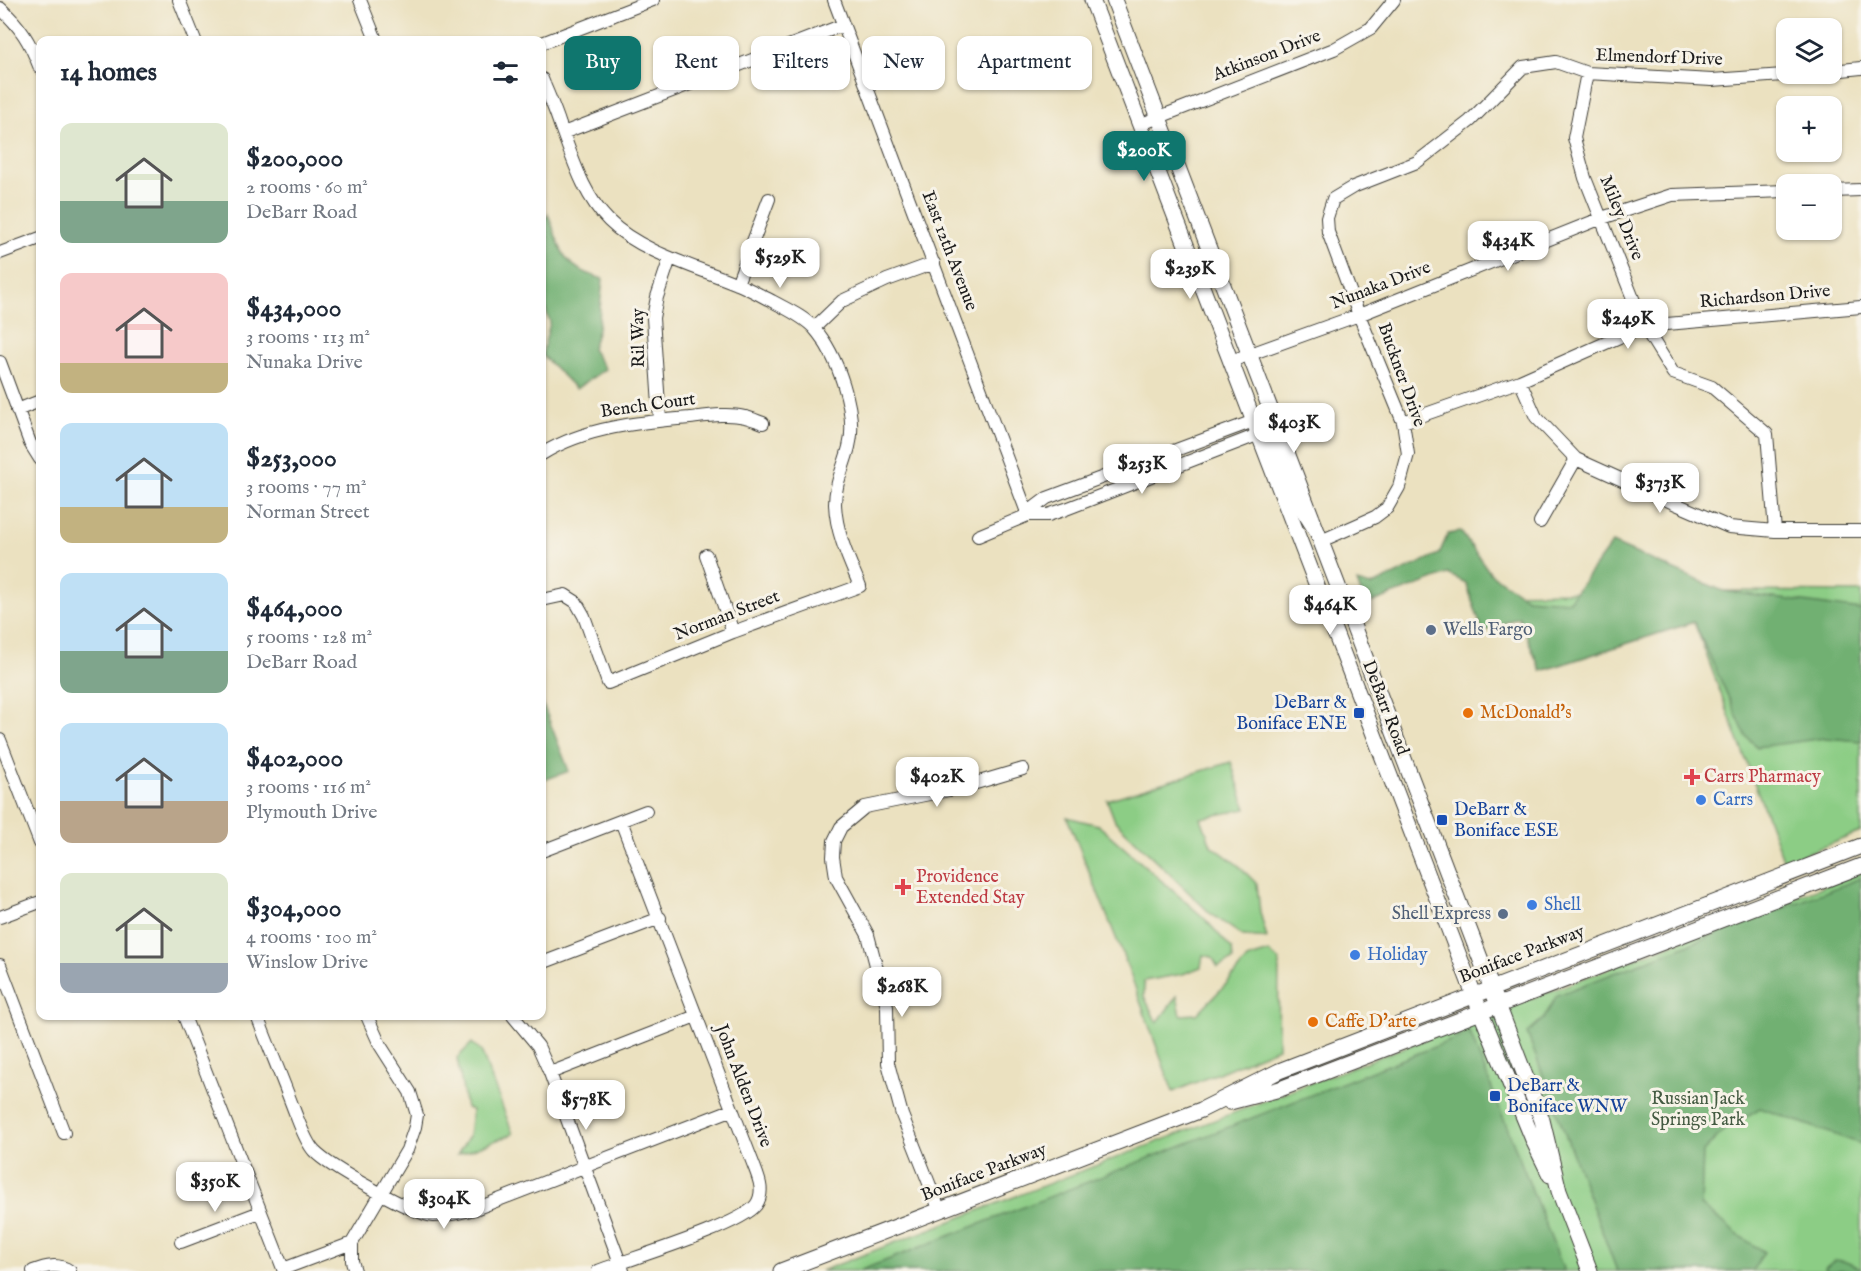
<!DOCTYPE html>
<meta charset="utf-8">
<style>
:root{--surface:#fff;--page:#f6f6f7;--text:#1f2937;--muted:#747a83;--accent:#0f766e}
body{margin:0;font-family:"IM FELL English",serif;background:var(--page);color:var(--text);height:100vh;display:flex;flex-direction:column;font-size:22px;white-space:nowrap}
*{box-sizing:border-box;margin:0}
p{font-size:20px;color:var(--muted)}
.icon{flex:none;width:33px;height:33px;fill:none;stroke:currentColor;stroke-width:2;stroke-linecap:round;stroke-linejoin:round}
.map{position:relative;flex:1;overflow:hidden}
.panel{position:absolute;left:36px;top:36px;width:510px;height:984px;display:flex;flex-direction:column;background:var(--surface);border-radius:12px;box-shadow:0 2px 4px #0004}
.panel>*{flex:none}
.guide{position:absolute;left:564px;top:36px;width:570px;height:54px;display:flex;gap:12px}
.tools{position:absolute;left:1776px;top:18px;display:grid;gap:12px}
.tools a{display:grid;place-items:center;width:66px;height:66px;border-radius:12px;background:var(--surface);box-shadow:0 2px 4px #0004;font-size:30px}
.price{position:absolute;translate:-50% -51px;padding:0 14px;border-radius:12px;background:#fff;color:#222;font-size:20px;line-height:39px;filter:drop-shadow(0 2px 3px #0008)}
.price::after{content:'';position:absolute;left:50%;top:36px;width:18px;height:14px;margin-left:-9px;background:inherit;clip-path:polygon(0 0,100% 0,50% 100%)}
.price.active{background:var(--accent);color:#fff}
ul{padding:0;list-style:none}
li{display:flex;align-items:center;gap:18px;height:150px;padding:0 24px}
li span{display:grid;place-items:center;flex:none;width:168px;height:120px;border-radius:12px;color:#555}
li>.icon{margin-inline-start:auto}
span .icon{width:72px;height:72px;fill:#fffc;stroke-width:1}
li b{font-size:26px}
h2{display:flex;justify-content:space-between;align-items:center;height:72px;padding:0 24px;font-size:26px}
.chip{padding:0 21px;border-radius:12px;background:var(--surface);box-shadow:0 2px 4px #0004;font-size:21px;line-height:54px}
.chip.active{background:var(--accent);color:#fff}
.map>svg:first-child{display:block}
</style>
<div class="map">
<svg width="1861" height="1271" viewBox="0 0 1861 1271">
<rect width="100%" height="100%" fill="#f7f3e8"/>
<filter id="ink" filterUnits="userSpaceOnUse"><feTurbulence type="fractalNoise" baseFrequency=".0167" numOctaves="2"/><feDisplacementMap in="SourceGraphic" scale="12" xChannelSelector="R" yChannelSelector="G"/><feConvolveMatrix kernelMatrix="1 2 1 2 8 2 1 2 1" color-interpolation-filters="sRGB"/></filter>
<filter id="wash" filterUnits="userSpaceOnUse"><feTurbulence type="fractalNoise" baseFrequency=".008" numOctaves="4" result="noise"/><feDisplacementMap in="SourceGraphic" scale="24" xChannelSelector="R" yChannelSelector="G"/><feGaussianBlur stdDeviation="1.35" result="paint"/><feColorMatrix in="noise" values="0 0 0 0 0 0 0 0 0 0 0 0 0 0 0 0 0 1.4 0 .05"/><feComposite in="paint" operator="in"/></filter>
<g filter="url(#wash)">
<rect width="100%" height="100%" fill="#ebe1c0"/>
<path fill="#8ccd85" stroke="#547450" stroke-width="1.5" d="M1723 591 1861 592V832L1784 862 1694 622 1541 671 1519 617 1483 632 1470 593Z
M1231 762 1246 809 1201 818 1211 845 1238 865 1257 884 1260 912 1267 938 1243 936 1211 914 1115 821 1107 800Z
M1067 817 1098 825 1203 917 1232 949 1233 960 1218 967 1212 957 1203 955 1201 967 1183 974 1144 981V996L1157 1023 1177 996 1181 1015 1197 1014 1229 981 1247 959 1269 952 1279 961 1278 1048 1173 1092 1127 965Z
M1861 872V1271H821Z
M472 1043 481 1051 513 1134 457 1155 469 1136 472 1110 466 1108 457 1058Z"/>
<path fill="#71b072" stroke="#466647" stroke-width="1.5" d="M548 214C563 253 560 266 603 279L598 329 592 349 605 369 576 389 542 355 550 322 542 299V224Z
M1461 532 1491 574 1527 598 1569 601 1612 543 1723 591 1861 610V741L1825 738 1757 747 1746 736 1694 622 1541 671 1519 617 1483 632 1466 583 1448 574 1365 605 1357 582 1371 586 1439 554 1448 534Z
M542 702 569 771 542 781Z
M1861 878V1144L1760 1108 1725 1129 1703 1152 1701 1205 1738 1235 1764 1252 1752 1271H1617L1527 1033 1544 1018 1557 995Z
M1470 1033 1564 1271H859Z
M1835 1260 1843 1261 1861 1268V1271H1827L1825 1268Z"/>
</g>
<g filter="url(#ink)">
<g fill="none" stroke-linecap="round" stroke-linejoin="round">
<defs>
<path id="minor" d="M179 0 195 40
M360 0 376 40
M834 0 1028 515
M0 8C21 27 30 42 40 68
M542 43 653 0
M1832 71 1861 68
M1587 73 1574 138 1585 178 1644 326 1673 373 1712 387 1767 434 1775 531
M542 79C548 94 555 109 560 125 573 159 583 195 609 221 639 251 696 267 735 283 748 288 760 295 772 301 786 309 803 316 814 328 837 354 858 413 849 447 844 467 835 483 835 504 836 533 849 560 860 586L733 632 608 683 584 616 576 602 565 595 542 600
M1139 125 1334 49 1371 28 1394 0
M563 133 843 25
M1832 191 1861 190
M0 253 40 238
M737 284 769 199
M814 328 842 301 887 280 934 263
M1231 361 1359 315 1602 218 1672 195 1786 191
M0 362 30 443 40 459
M1520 381 1536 417 1576 459 1660 497 1729 527 1775 531H1861
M17 410 40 401
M660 420 653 318 657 297 670 258
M1403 422 1520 381 1644 326 1861 307
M542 454C585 427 640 422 690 418 708 416 728 413 745 417 751 418 757 421 763 423
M1028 515 1035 507 1047 498 1259 419 1265 422 1267 426 1297 503 1321 541 1375 517 1387 508 1399 487 1408 454 1403 422 1359 315 1328 232 1327 218 1333 199 1353 187 1417 162 1470 121 1523 67 1556 62 1587 73 1712 80 1798 74
M1540 522 1576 459
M978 536 1028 515H1048L1066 509 1252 437 1263 427
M706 555 733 632
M0 740 40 843
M542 851 646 811
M0 917 40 902
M542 963 660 918
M0 965 64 1133
M184 1016 284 1271
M257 1016C269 1047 282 1078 294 1110 299 1122 305 1141 314 1151 329 1167 413 1214 434 1216 448 1216 462 1212 475 1209L731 1110
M513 1016 538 1046 550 1073 623 1271
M550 1073 696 1016
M940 1211 902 1115 888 1063 887 1007 868 935 836 877 833 857 834 841 841 827 865 807 959 788 1023 769
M181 1242 260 1212
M352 1243V1261L355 1271
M283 1269 352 1243 407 1150 415 1127 417 1115 410 1092 380 1045 367 1016
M33 1271C46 1266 58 1263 70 1271
M598 1271C629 1259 740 1226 756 1205 765 1192 759 1179 754 1166L621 821"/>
<path id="major" d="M1092 0 1481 1013 1534 1142 1550 1175
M1114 0 1542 1120 1559 1191 1590 1271
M1230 1102 1280 1089 1861 866
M781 1271 1201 1110 1279 1071 1861 846"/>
</defs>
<use href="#minor" stroke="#3b3a35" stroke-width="14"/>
<use href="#major" stroke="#3b3a35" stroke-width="17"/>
<use href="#minor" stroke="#fff" stroke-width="12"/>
<use href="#major" stroke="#fff" stroke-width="15"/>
</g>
</g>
<g fill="#5c6f8a" stroke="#f7f3e8" stroke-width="2">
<circle cx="1431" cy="630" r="6"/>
<circle cx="1503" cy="914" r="6"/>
</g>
<g fill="#1a4fb4" stroke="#f7f3e8" stroke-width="2">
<rect x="1353" y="707" width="12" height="12" rx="3"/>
<rect x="1436" y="814" width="12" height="12" rx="3"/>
<rect x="1489" y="1090" width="12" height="12" rx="3"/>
</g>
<g fill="#e8710a" stroke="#f7f3e8" stroke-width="2">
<circle cx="1468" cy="713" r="6"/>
<circle cx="1313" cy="1022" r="6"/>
</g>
<g fill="#e0444e" stroke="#f7f3e8" stroke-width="2">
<path d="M1689 768h6v6h6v6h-6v6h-6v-6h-6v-6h6z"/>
<path d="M900 878h6v6h6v6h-6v6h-6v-6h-6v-6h6z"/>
</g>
<g fill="#3f7fe0" stroke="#f7f3e8" stroke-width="2">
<circle cx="1701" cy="800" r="6"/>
<circle cx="1532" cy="905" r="6"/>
<circle cx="1355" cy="955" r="6"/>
</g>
<g text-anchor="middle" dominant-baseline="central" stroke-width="6" stroke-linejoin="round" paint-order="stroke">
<g font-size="18" fill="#1c1c1c" stroke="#f7f3e8">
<text transform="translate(1267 56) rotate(-21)">Atkinson Drive</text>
<text transform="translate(1659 58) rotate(2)">Elmendorf Drive</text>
<text transform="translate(1621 218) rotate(68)">Miley Drive</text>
<text transform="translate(949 251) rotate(69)">East 12th Avenue</text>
<text transform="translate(1381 286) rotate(-21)">Nunaka Drive</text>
<text transform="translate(1765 297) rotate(-5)">Richardson Drive</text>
<text transform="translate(639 338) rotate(-91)">Ril Way</text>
<text transform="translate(1401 375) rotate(70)">Buckner Drive</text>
<text transform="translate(648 406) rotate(-8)">Bench Court</text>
<text transform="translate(727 616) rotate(-21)">Norman Street</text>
<text transform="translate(1385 708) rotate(69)">DeBarr Road</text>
<text transform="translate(1522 955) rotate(-21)">Boniface Parkway</text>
<text transform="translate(743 1086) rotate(69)">John Alden Drive</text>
<text transform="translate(984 1173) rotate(-21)">Boniface Parkway</text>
</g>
<g font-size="18" fill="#4e5e75" stroke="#f7f3e8" text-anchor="start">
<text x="1443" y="630">Wells Fargo</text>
<text x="1491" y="914" text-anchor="end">Shell Express</text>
</g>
<g font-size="18" fill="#164399" stroke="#f7f3e8" text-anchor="start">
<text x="1347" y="703" text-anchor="end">DeBarr &amp;<tspan x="1347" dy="21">Boniface ENE</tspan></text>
<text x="1454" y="810">DeBarr &amp;<tspan x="1454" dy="21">Boniface ESE</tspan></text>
<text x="1507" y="1086">DeBarr &amp;<tspan x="1507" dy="21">Boniface WNW</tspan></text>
</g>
<g font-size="18" fill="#c56008" stroke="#f7f3e8" text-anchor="start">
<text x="1480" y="713">McDonald's</text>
<text x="1325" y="1022">Caffe D'arte</text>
</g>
<g font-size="18" fill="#be3a42" stroke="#f7f3e8" text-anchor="start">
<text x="1704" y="777">Carrs Pharmacy</text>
<text x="916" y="877">Providence<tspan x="916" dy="21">Extended Stay</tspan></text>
</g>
<g font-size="18" fill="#366cbe" stroke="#f7f3e8" text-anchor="start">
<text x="1713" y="800">Carrs</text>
<text x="1544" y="905">Shell</text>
<text x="1367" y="955">Holiday</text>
</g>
<g font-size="18" fill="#435a41" stroke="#f7f3e8">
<text x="1698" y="1099">Russian Jack<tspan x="1698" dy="21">Springs Park</tspan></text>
</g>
</g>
</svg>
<div class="tools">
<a><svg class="icon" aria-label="layers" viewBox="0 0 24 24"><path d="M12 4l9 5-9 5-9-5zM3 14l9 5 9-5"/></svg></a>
<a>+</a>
<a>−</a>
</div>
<b class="price active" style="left:1144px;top:182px">$200K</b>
<b class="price" style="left:1508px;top:272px">$434K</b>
<b class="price" style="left:780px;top:289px">$529K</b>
<b class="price" style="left:1190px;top:300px">$239K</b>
<b class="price" style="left:1628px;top:350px">$249K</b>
<b class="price" style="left:1294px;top:454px">$403K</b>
<b class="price" style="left:1142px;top:495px">$253K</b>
<b class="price" style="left:1660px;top:514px">$373K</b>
<b class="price" style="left:1330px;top:636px">$464K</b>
<b class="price" style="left:937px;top:808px">$402K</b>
<b class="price" style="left:902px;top:1018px">$268K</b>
<b class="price" style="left:586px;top:1131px">$578K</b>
<b class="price" style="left:215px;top:1213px">$350K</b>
<b class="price" style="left:444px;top:1230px">$304K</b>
<div class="guide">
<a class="chip active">Buy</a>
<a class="chip">Rent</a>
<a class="chip">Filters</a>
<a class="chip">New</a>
<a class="chip">Apartment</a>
</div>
<section class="panel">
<h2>14 homes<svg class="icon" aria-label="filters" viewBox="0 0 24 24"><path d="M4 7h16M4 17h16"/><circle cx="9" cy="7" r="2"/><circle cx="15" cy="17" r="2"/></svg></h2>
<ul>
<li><span style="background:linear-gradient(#dfe7d0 65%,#7fa58c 0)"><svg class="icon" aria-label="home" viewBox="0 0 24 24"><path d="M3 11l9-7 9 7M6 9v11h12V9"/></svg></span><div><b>$200,000</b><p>2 rooms · 60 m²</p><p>DeBarr Road</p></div></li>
<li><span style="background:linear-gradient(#f6c9c9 75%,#c2b280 0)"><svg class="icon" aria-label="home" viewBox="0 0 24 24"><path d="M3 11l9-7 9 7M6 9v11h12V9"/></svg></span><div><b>$434,000</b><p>3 rooms · 113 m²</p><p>Nunaka Drive</p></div></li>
<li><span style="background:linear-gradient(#bfe0f5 70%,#c2b280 0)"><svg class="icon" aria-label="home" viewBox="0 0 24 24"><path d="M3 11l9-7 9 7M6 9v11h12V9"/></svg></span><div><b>$253,000</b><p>3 rooms · 77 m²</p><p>Norman Street</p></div></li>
<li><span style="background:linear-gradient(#bfe0f5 65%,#7fa58c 0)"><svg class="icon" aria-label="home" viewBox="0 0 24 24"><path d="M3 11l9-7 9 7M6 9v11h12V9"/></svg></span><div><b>$464,000</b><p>5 rooms · 128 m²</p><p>DeBarr Road</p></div></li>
<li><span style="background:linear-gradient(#bfe0f5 65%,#b9a48a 0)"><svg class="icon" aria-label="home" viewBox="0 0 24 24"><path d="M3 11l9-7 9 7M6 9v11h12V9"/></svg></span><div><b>$402,000</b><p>3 rooms · 116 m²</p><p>Plymouth Drive</p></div></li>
<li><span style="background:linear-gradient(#dfe7d0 75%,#9aa5b1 0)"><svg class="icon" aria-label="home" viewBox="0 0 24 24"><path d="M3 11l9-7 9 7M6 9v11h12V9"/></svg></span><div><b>$304,000</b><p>4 rooms · 100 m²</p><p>Winslow Drive</p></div></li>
</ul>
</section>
</div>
